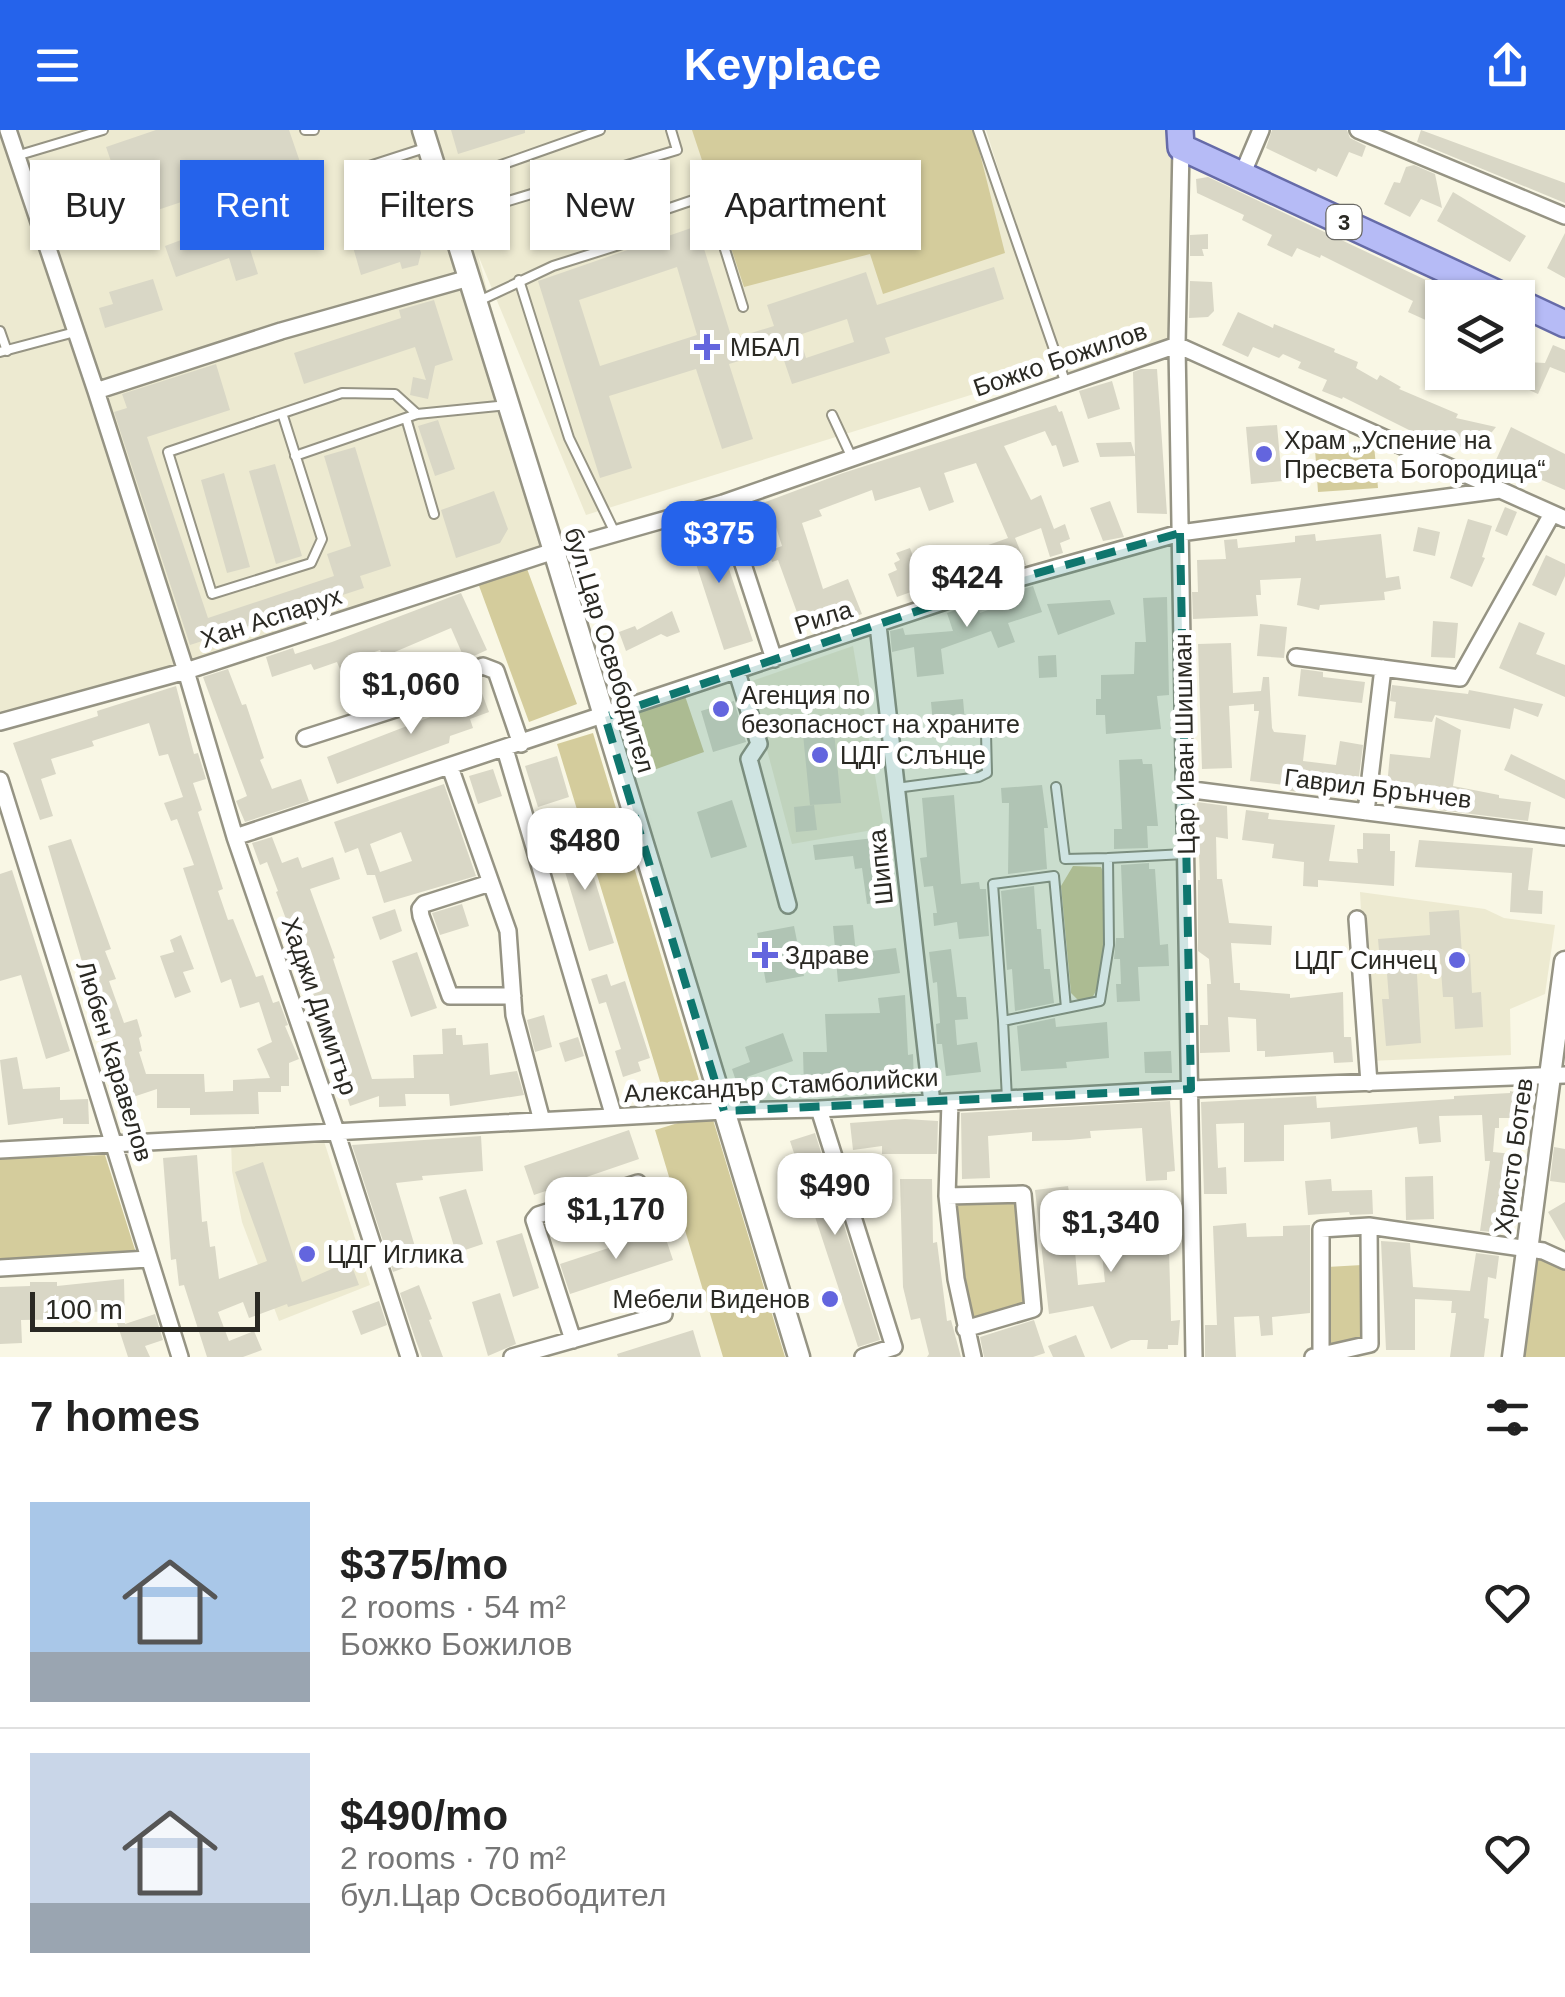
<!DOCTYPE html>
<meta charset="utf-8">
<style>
:root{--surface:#fff;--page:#f6f6f6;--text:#222;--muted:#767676;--line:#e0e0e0;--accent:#2563eb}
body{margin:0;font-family:Arial,sans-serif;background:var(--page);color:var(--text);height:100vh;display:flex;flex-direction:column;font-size:38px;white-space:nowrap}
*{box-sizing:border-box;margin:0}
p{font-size:32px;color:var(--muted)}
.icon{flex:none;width:55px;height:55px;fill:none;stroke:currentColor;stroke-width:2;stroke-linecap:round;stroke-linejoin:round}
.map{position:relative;height:1227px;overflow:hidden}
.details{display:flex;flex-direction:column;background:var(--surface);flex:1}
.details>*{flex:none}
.banner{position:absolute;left:30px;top:30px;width:1000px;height:90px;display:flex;gap:20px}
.fabs{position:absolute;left:1425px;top:150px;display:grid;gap:20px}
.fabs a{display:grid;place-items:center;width:110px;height:110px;border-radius:0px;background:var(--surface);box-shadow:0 2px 8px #0004;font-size:50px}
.scale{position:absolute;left:30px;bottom:25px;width:230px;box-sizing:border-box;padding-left:10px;border:5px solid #2a2923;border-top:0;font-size:28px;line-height:35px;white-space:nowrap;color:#2a2923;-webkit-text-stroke:8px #fff;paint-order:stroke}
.price{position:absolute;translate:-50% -85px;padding:0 22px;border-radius:20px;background:#fff;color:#222;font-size:32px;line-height:65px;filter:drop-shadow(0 2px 5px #0008)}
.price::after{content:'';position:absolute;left:50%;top:60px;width:30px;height:22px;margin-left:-15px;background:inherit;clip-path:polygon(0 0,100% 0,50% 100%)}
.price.on{background:var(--accent);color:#fff}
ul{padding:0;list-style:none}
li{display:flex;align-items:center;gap:30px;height:250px;padding:0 30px}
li+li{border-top:2px solid var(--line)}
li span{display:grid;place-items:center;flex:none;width:280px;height:200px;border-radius:0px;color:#555}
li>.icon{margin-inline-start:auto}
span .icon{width:120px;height:120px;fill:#fffc;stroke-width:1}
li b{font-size:42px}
h2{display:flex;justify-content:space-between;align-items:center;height:120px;padding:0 30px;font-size:42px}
.pill{padding:0 35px;border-radius:0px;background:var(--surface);box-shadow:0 2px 8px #0004;font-size:35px;line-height:90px}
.pill.on{background:var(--accent);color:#fff}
header{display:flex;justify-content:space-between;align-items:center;height:130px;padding:0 30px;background:var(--accent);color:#fff;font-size:45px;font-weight:700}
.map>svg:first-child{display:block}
</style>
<header><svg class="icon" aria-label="menu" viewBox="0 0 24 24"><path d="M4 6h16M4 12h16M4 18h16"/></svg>Keyplace<svg class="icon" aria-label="share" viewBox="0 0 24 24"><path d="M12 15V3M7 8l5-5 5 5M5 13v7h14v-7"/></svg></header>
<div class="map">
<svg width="1565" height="1227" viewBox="0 0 1565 1227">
<rect width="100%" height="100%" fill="#f9f7e5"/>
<path fill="#edead1" d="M0 0H983L1054 239 586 385 478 125 554 421 0 592Z
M986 0H1182L1177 215 1066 254Z
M853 516 884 698 792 714 749 552Z
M1360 762 1485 779 1504 788 1555 795 1545 864 1510 879 1511 925 1369 931Z
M322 1005 370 1155 279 1191 242 1092 232 1041 231 1010Z"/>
<path fill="#d4cc9c" d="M692 0H974L1005 123 883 164 870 124 744 157Z
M1374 315 1378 358 1318 362 1315 319Z
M526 436 577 574 529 592 478 453Z
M685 566 704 622 620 652 600 596Z
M593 603 699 950 663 961 557 614Z
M1073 736 1101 737 1105 746C1104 782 1113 837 1092 868L1078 870 1071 863 1061 756Z
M711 983 785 1227H723L655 1000Z
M105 1025 136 1123 0 1132V1029Z
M1017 1067 1028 1177 968 1196 952 1069Z
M1536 1127 1565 1140V1227H1523Z
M1362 1135 1363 1209 1329 1217 1327 1137Z"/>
<path fill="#d9d7c6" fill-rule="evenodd" d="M156 0H289L300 32 131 89 106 17Z
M451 0H525V3L458 24Z
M1272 0H1347L1350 8 1366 16 1362 27 1349 22 1337 47 1318 38 1316 42 1266 18Z
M1421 0 1565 53V73L1417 12Z
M1414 35 1435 44 1442 78 1421 69 1410 87 1384 74 1394 52 1400 53 1406 37Z
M1208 47 1445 159 1442 182 1436 180 1430 192 1408 182 1413 171 1321 125 1320 128 1297 118 1292 127 1267 115 1272 105 1242 90 1244 85 1197 63 1196 49Z
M1453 62 1526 106 1510 132 1437 91Z
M403 66 421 123 418 135 402 139 400 132 361 145 351 110 377 101 370 76Z
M240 88 258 144 236 151 229 128 176 147 165 116Z
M697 96 732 209 774 196 767 175 866 142 877 175 994 137 1004 169 885 208 890 223 792 254 777 210 737 224 739 231 729 234 753 309 722 319 696 239 609 266 632 338 600 348 538 151ZM677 137 697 205 600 236 579 170ZM847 189 854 212 806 228 799 205Z
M1565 103V148L1547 138Z
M1208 104V119H1202L1204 126H1190V105Z
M153 149 163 180 105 198 99 178 113 174 109 162Z
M1190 151 1212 152 1214 181 1208 187 1189 188Z
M434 170 453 230 435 236 428 269 410 265 413 247 426 250 415 217 304 254 294 223 401 188 399 180Z
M1238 182 1273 198 1274 194 1335 219 1334 222 1358 232 1356 238 1377 250 1380 245 1401 257 1399 259 1458 284 1456 288 1496 297 1475 323 1446 310 1443 317 1343 267 1342 269 1322 261 1327 250 1298 238 1301 232 1283 224 1279 228 1253 217 1248 227 1222 215Z
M1518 197 1532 204 1518 239Z
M1553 215 1565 220V243L1550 237 1538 264 1527 259 1530 254 1519 249 1527 232 1545 233Z
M216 234 230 280 147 307 208 488 334 446 327 424 351 416 324 326 355 317 391 436 360 446 364 458 190 515 114 282 127 278 122 264Z
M1141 239H1157L1167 384 1137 383 1135 326 1100 327 1096 313 1131 312 1135 325 1133 242Z
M1112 251 1120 279 1088 289 1079 261Z
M1056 275 1059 282 1062 281 1079 332 1063 337 1056 315 1052 316 1045 301 1004 316 1031 370 1041 365 1054 399 1065 394 1070 409 1060 413 1063 423 1050 427 1041 398 1015 408 1026 435 939 462 936 453 897 467 888 444 897 440 894 433 900 430 896 423 910 418 918 440 1008 408 976 333 944 343 954 372 929 381 920 357 875 371 872 360 819 380 822 386 802 393 823 459 848 449 862 484 845 490 843 485 803 499 778 430 772 432 768 421 782 416 774 391 760 396 752 377 843 343Z
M438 290 455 339 435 346 418 296Z
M1277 295 1282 351 1251 354 1246 297Z
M1511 297 1565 324V360L1496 330Z
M275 334 302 426 276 434 249 341Z
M224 343 250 437 227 443 201 350Z
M494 361 508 399 500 413 456 428 441 380Z
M1110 371 1124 407 1103 411 1090 378Z
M1505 377 1517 382 1507 406 1495 401Z
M1468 389 1492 396 1482 427 1485 428 1472 457 1450 448Z
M713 391 753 511 724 520 685 400Z
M1418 397 1440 402 1435 426 1413 421Z
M1315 404 1316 411 1381 404 1386 448 1399 446 1401 459 1384 462 1385 470 1320 475 1319 480 1297 475 1301 448 1260 450 1261 465H1256L1258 486 1193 489 1192 462H1198L1197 430 1226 429 1224 410 1237 409 1238 418 1295 412V406Z
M1546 425 1565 434V446L1556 466 1532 455Z
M1033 456 1042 482 1008 493 1015 512 998 518 991 501 941 519 944 544 917 547 914 517 892 522 890 501 903 498 905 505 953 501 947 483 976 473 980 483 1009 472 1006 464Z
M461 463 487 520 465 530 451 498 383 527 380 520 355 529 365 553 383 546 388 557 353 571 337 532 314 540 311 534 272 547 266 527 293 518 295 524 332 512Z
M1167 467 1169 565 1157 566 1161 599 1106 604 1105 585H1096V569H1101V545L1134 544 1135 512H1146L1143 468Z
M1110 470 1115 484 1058 505 1047 474Z
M672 481 680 502 667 507 661 504 626 521 619 502 635 496 637 500Z
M1433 491 1458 493 1455 528 1431 527Z
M1519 492 1545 503 1536 524 1565 535V567L1499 538Z
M1260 494 1287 497 1284 528 1257 526Z
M1231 513 1233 563 1261 561 1263 547H1269L1272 598 1274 602 1306 605 1303 631 1336 635 1340 611 1363 615 1357 662 1315 655 1314 664 1284 660V655L1250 651 1259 581H1254V574L1229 576 1232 638 1202 639 1198 514Z
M1056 525 1057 547 1039 548 1038 526Z
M228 539 242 575 246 574 264 628 260 630 272 659 301 649 309 671 245 692 236 671 247 666 203 547Z
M1301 539 1323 542V547L1365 552 1362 573 1298 566Z
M477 550 489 582 470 589 473 598 450 606 449 613 337 654 327 627 456 577 450 560Z
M1392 555 1468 564 1469 560 1543 574 1538 587 1514 578 1510 599 1435 585 1432 592 1394 588 1396 572 1390 571Z
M176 556 194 624 198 623 206 649 193 653 202 680 198 682 223 759 218 761 228 790 233 789 256 847 263 845 273 873 279 871 288 895 285 896 299 929 289 933V956H281V962H258L259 984 190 985V978H157V959L121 971 99 901 111 897 95 856 87 857 79 837 83 835 48 716 71 709 111 819 105 821 116 849 109 851 124 893 137 889 142 906 139 908 142 921 139 922 146 944H204L205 962 233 961V950L270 948 257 919 272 912 259 872 240 878 231 849 221 853 183 738 194 735 177 689 171 691 164 673 183 667 168 624 159 626 149 593 92 611 94 616 51 629 56 644 41 649 53 686 40 690 13 613 98 586 97 581Z
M963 569 966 603 934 606 931 572Z
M734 571 746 612 713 622 701 581Z
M1436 587 1461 600 1453 656 1499 665V668L1531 672 1528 691 1439 680 1440 669 1386 667 1390 624 1430 628Z
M833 591 841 673 810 675 802 594Z
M1511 624 1565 650V669L1504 640Z
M557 626 569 667 538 677 525 636Z
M1142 629 1143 634H1152L1158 696H1147L1148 718 1114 719V699H1122L1119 630Z
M493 639 502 666 478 674 469 646Z
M444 654 476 746 384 773 375 745H367L358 718 345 723 334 692ZM401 702 412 731 380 742 370 714Z
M1042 655 1048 698H1044L1047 739 1008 744 1009 673H1002L1001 658Z
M954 665 961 754 979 752 980 759H986L989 806 959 809 957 792 934 796 933 783H937L933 756 924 757 920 728 927 727 922 668Z
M732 670 747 717 711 728 697 682Z
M1197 672 1227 676 1228 709 1216 707 1217 749H1222L1229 793 1272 796 1271 815 1231 813 1234 853H1240V860L1290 864V868L1343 862 1344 907H1351L1353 932 1334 933 1333 922 1265 927V921H1257L1256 889 1228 887 1230 922 1200 923V895H1208L1207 854H1211L1209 829 1198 821V750H1200Z
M814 675 817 700 796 702 794 677Z
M1246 680 1269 683 1268 689 1335 695 1329 731 1358 733 1357 719H1363V703L1390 704V721H1395L1394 756 1318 750V757L1303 756 1304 732 1272 728 1274 714 1242 710Z
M581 705 614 813 589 821 556 712Z
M272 707 282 733 298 727 302 738 333 727 340 749 310 759 335 828 333 829 372 949 414 948 413 925 443 924 442 899 456 898V905H462L463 915 488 913 490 945 517 941 524 965 450 976 449 964H405L406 976 379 977V966L350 976 310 854 276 762 278 761 267 732 260 735 252 713Z
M883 707 890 771 867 774 862 738 855 739 853 726 815 730 813 715Z
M1419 710 1533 718 1528 760 1543 761 1542 784 1510 782 1512 743 1415 737Z
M1149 733V739H1155L1160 815 1168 814 1169 836 1138 837 1140 871 1117 872 1116 854H1121L1120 829H1114L1116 808H1124L1121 735Z
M12 740 70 921 46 929 21 845 0 851V744Z
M1034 756 1037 799H1041L1044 839H1050L1054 873 1015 881 1012 839 1007 840 1001 761Z
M462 774 469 796 440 805 432 783Z
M395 779 402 801 380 810 372 787Z
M1459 780 1462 825 1470 824 1472 863 1481 862 1483 897 1455 899 1453 867H1443L1440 827 1416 828 1421 913 1386 916 1382 869H1389L1386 831 1380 832 1378 809 1430 805 1429 782Z
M853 795 856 823 896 818 900 843 838 852 833 796Z
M794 796 804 846 766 853 757 803Z
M181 805 194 839 183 842 191 862 175 868 160 826 174 822 170 810Z
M951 819 957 867H966L968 889 955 890 957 915 977 912 981 942 946 946 942 914H937L936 894 940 893 937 852 933 853 929 822Z
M417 822 437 878 411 887 392 831Z
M607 844 611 856 625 851 650 928 638 932 641 941 623 947 615 921 621 919 606 872 599 874 591 849Z
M905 865 908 925 913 924 914 954 804 958 803 922H827L825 884 880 883 878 868Z
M544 885 552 917 535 922 527 890Z
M1055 888 1056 897 1107 892 1109 928 1066 932 1067 938 1021 941 1017 896Z
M783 903 793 931 747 947 749 950 737 954 732 939 750 932 745 917Z
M578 907 584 926 565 932 559 913Z
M1171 921 1172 943H1145L1144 922Z
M17 927 23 959 60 957V970L88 969 89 994H63V988L8 995 0 930Z
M1510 961 1533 966 1531 988H1499V998H1495L1493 1022 1523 1025 1518 1073 1511 1072 1506 1103 1480 1101 1490 1031H1485L1482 985 1439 986 1441 1012 1419 1014 1417 997 1331 1009 1330 992 1284 995V1031L1244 1032V993L1216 994 1218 1038 1226 1037 1227 1064H1204L1201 972 1316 966 1317 978 1454 969V966L1510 963Z
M1170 971 1175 1041 1167 1042V1050L1146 1051 1142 998 1090 1001 1091 1008 1069 1010 1032 1011V1002L988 1006 990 1048 962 1049 961 983Z
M905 989 938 991 937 1024H882V1016L853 1020 850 993Z
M629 1000 639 1029 534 1065 524 1036Z
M815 1003 880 1210 858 1217 790 1011Z
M481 1006 483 1041 422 1046 423 1050 396 1053 416 1120 410 1122 415 1134 393 1142 352 1015Z
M1554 1017 1565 1019V1053L1550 1051Z
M197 1025 202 1092 207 1091 210 1117 215 1116 219 1149 267 1131 235 1042 263 1032 302 1152 350 1131 359 1155 288 1177 287 1174 249 1188 243 1172 218 1182 229 1211 254 1201 262 1220 243 1227H207L184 1155 179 1156 176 1129 171 1130 163 1028Z
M1433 1046 1434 1089 1406 1090 1405 1047Z
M900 1049H932L933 1113 937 1112 947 1191 951 1190 961 1227H927L929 1224 920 1188 911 1190 903 1157Z
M1331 1049 1332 1061 1372 1060 1373 1084 1350 1085 1349 1082 1308 1085 1305 1051Z
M1068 1056 1072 1079 1064 1080 1069 1121H1075L1078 1155 1105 1152 1101 1116 1113 1115V1081H1145V1096L1160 1095 1161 1120H1169L1171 1191 1180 1190 1178 1215H1168V1219H1147L1148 1210H1131L1111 1219 1093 1176 1049 1184 1035 1060Z
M466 1059 483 1114 456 1123 439 1067Z
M1565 1072V1111L1548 1082Z
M1246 1093 1247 1107 1283 1106V1096L1310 1095V1183L1272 1187 1273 1205 1261 1206 1259 1186 1234 1187 1236 1227H1205V1195H1217L1213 1096Z
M663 1100 673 1130 570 1164 560 1134Z
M522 1103 539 1158 513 1167 496 1111Z
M1381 1111 1410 1113 1413 1157 1470 1161 1476 1123 1499 1126 1496 1149 1488 1147 1484 1188 1489 1189 1484 1227H1450L1456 1183H1451L1452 1171 1415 1169V1220H1386Z
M124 1149 125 1194 155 1184 163 1210 145 1216 150 1227H128L113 1181 91 1182 92 1189 21 1190 22 1213 0 1214V1157L30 1156V1152H57V1156Z
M419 1155 432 1189 429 1190 443 1227H422L416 1211 400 1163Z
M500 1163 516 1214 488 1226 472 1172Z
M379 1171 387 1195 361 1205 352 1181Z
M1034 1190 1045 1223 1033 1227H984L980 1207Z
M693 1200 701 1227H618L617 1224Z
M1076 1205 1085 1227H1053L1048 1216Z"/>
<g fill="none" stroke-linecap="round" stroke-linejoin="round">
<defs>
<path id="service" d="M305 0H314
M600 0 484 41 495 75 677 20 671 0
M978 0 1066 254
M16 26 103 0
M363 38 428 17
M441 45 468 37 484 41 474 57 443 65
M519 150 569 308 616 405
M481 170 553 136 657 103 652 84 708 65 743 177
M0 201 7 221
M0 222 75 202
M832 285 852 328
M283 286 322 409 311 433 212 464 168 322 342 263 395 264 417 284
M406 288 434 384
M295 326 417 284 508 275
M1056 657 1065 729 1108 728
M896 658 979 647 987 643 986 603
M1066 878 1100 871 1109 815 1108 728 1185 724
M1003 891 993 754 1054 746 1066 878 1003 891 1007 969"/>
<path id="minor" d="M8 0 96 261 186 541 235 707 336 1001 409 1227
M1358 0 1565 86
M1181 17 1177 215 1194 1227
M1242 45 1261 0
M96 261 281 201 469 148
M723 373 774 529
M878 495 932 973
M1296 527 1460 548 1552 384
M737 542 759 614 749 629 788 775
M0 592 186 541 554 421 723 373 1177 215 1565 389
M305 608 411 574 426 557 483 536 496 541 521 614
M505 619 614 987
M450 637 508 801 514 885 542 991
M0 650 180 1227
M1185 659 1565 707
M1366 682 1383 538
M235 707 991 456 1180 403 1500 360
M490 753 424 774 420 779 421 786 450 866H513
M1357 789 1369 953
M950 972 947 1066 956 1149 973 1227
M819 979 894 1217 863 1227
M0 1020 724 981 819 979 1191 959 1565 945
M947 1066 1023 1064 1033 1179 965 1199
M0 1138 148 1129
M573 1210 534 1090 538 1085 638 1053
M1321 1225V1099L1369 1096 1543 1121 1565 1131
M512 1227 664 1184
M1313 1227 1370 1214 1369 1096"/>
<path id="tertiary" d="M423 0 554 421 799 1227
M1513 1227 1565 832"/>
<path id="primary" d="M1180 0 1181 17 1507 168
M1518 172 1565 194"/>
</defs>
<use href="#service" stroke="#969484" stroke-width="12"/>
<use href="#minor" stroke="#969484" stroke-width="20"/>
<use href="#tertiary" stroke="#969484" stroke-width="25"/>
<use href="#primary" stroke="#666ba8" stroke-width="30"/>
<use href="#service" stroke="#fff" stroke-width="8"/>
<use href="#minor" stroke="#fff" stroke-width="15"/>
<use href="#tertiary" stroke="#fff" stroke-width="20"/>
<use href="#primary" stroke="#b6bbf6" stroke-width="25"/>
</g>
<path fill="#0f766e" fill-opacity="0.2" stroke="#0f766e" stroke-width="8" stroke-dasharray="20 12" stroke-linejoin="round" d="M1180 403 1191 959 724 981 605 587 991 456Z"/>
<g fill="#6365de" stroke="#fff" stroke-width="4">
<path d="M702 202h10v10h10v10h-10v10h-10v-10h-10v-10h10z"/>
<circle cx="1264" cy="324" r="10"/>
<circle cx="721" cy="579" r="10"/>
<circle cx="820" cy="625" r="10"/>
<path d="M760 810h10v10h10v10h-10v10h-10v-10h-10v-10h10z"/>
<circle cx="1457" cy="830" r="10"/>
<circle cx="307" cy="1124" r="10"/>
<circle cx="830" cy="1169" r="10"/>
</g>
<g text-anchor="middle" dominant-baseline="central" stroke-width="10" stroke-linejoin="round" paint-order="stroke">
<rect fill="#fff" stroke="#6a6965" stroke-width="2.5" x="1326.5" y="75" width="35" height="34" rx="8"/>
<g font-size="22" font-weight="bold" fill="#2a2923">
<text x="1344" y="92">3</text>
</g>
<g font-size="25" fill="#2a2923" stroke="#fff" text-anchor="start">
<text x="730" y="217">МБАЛ</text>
<text x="1284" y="310">Храм „Успение на<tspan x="1284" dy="29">Пресвета Богородица“</tspan></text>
<text x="741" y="565">Агенция по<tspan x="741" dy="29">безопасност на храните</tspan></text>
<text x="840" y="625">ЦДГ Слънце</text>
<text x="785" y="825">Здраве</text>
<text x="1437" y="830" text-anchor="end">ЦДГ Синчец</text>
<text x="327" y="1124">ЦДГ Иглика</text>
<text x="810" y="1169" text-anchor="end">Мебели Виденов</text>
</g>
<g font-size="25" fill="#2a2923" stroke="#fff">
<text transform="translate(1060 229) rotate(-19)">Божко Божилов</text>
<text transform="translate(271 487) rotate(-18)">Хан Аспарух</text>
<text transform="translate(823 487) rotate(-18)">Рила</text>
<text transform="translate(610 520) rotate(73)">бул.Цар Освободител</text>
<text transform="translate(1184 614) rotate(-91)">Цар Иван Шишман</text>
<text transform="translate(1378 658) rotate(7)">Гаврил Брънчев</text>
<text transform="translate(880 737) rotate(-96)">Шипка</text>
<text transform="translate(320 876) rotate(71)">Хаджи Димитър</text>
<text transform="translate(115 931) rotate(73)">Любен Каравелов</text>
<text transform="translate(781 955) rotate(-3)">Александър Стамболийски</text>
<text transform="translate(1513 1026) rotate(-82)">Христо Ботев</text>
</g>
</g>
</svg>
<div class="fabs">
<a><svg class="icon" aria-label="layers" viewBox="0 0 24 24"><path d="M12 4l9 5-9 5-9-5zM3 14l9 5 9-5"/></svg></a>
</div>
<div class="scale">100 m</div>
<b class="price on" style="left:719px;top:456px">$375</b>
<b class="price" style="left:967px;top:500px">$424</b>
<b class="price" style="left:411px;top:607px">$1,060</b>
<b class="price" style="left:585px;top:763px">$480</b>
<b class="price" style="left:835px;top:1108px">$490</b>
<b class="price" style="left:616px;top:1132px">$1,170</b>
<b class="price" style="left:1111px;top:1145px">$1,340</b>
<div class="banner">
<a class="pill">Buy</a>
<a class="pill on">Rent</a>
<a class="pill">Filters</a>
<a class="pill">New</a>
<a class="pill">Apartment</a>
</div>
</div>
<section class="details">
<h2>7 homes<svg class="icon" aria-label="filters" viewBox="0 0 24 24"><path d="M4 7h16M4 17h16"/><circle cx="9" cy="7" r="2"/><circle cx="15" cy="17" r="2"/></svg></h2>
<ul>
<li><span style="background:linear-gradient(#a9c7e8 75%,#9aa5b1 0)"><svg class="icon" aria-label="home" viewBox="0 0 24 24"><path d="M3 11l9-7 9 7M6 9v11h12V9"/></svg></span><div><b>$375/mo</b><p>2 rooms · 54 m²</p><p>Божко Божилов</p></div><svg class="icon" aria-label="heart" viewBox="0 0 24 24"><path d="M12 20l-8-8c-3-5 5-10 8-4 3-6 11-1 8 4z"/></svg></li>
<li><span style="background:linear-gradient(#c9d6e8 75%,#9aa5b1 0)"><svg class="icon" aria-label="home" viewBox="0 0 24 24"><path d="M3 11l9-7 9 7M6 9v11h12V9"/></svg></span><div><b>$490/mo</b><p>2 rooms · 70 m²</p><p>бул.Цар Освободител</p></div><svg class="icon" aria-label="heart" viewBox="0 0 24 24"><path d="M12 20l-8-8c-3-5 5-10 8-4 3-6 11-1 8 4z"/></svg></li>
</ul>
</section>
